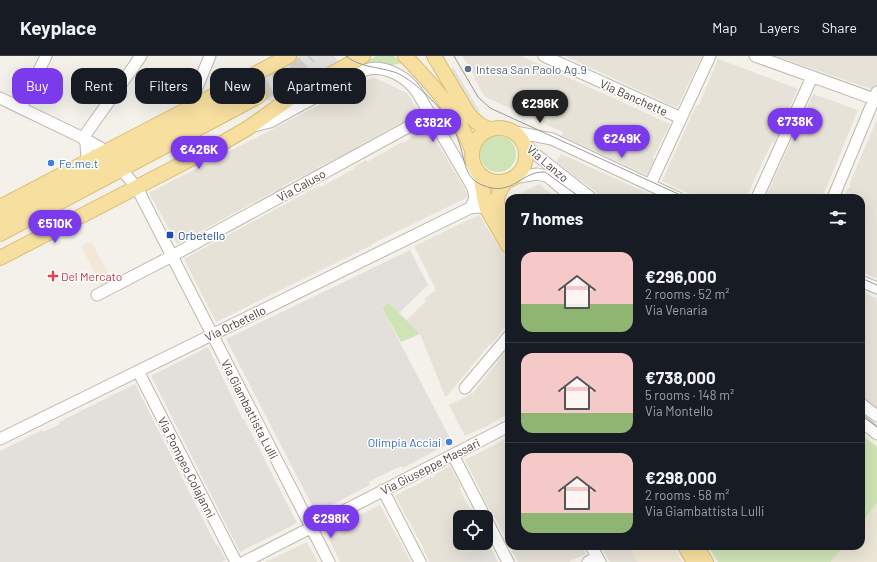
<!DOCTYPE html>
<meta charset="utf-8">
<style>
:root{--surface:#171b24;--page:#20242c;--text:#f1f3f6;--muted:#9ea1a6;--line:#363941;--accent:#7c3aed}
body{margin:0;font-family:Barlow,sans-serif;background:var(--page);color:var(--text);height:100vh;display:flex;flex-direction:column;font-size:15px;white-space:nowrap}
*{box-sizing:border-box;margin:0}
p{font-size:13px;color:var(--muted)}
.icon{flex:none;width:22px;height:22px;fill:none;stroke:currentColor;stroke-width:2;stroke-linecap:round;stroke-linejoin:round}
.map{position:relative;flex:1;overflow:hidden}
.sheet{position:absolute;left:505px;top:138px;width:360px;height:356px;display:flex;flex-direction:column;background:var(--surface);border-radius:12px;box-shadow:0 4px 16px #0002}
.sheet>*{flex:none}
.guide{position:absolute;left:12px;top:12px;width:380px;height:36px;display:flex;gap:8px}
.fabs{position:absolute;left:453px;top:454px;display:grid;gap:8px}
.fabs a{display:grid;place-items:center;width:40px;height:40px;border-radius:8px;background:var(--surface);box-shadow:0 4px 16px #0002;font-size:20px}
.price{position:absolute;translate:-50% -34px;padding:0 9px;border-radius:14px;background:var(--accent);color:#fff;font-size:13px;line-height:26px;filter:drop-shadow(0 1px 2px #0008)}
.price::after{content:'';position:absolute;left:50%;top:24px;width:12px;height:9px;margin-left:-6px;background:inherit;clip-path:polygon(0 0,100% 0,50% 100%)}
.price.on{background:#222;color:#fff}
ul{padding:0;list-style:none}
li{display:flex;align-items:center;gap:12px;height:100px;padding:0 16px}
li+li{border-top:1px solid var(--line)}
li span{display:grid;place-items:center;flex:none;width:112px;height:80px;border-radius:12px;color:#555}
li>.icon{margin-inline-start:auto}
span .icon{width:48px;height:48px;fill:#fffc;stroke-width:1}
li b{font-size:17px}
h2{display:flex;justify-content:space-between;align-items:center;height:48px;padding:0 16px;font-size:17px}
.tag{padding:0 14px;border-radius:12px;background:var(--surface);box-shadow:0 4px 16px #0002;font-size:14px;line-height:36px}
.tag.on{background:var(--accent);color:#fff}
header{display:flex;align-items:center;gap:24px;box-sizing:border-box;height:56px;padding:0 20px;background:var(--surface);border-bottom:1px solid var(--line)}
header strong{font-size:19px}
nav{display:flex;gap:22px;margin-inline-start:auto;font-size:14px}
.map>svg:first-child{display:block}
</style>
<header>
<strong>Keyplace</strong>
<nav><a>Map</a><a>Layers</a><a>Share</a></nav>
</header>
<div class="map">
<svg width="877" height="506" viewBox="0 0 877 506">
<rect width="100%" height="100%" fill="#f3f1ea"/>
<path fill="#e7e2d8" d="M462 0H521L670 68 653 102 655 103 647 119 562 80 563 76 485 41 474 22 475 21Z
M565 0H702L677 52Z
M775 0H877V35Z
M718 3 798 33 780 71 781 72 774 87 772 86 746 142H698L662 125 689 65 696 50 699 49Z
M373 21 407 37 420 58 403 67 402 66 358 90 359 91 317 112 318 113 290 126 282 131 283 132 273 137V136L177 188 149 137Z
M813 38 858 54 828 128 821 142H765Z
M877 63V223L861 215V142H844L848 132H850V130L849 129Z
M428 72 469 140 468 141 372 188V189L216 266 184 203 320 129 321 131 355 112 354 111 366 104 367 106 402 86 403 87 410 83 409 82Z
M561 98 652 139 651 140 656 142H604L556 106Z
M539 128 554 140 555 142H511Z
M479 159 506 202 505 203 509 210V266L491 289 490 288 447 340H445L420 278 406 265 426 245 424 243 436 234 414 190Z
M861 235 877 243V353L861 341Z
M509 293V357L489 369 465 380 449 349 473 337 506 295Z
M509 381V490H582L586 498 568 506H518L505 484 507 483 503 476 481 438 482 437 465 404Z
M450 410 461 431 459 432 470 453 472 452 476 461H460V487H485L460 500 463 506H429L423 491 395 440 431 421 432 422 435 421 434 419Z
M380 449 411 506H340L326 476Z
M307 486 313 498H314L317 506H265Z
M601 490H629L638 506H610Z"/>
<path fill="#f3e8d7" d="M91 185 112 225 102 231 81 190Z
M629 490H673L682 506H638Z"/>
<path fill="#e3e0db" d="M410 194 428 229 399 257 388 246 382 252 452 386 403 412 401 410 376 422 369 426 370 429 316 457 226 283Z
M208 291 243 364 244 363 297 467 240 496 151 320Z
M135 328 216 489 217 488 226 504 222 506H0V395L42 374 43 376 60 368 59 366Z
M488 486 498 506H463L460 500Z"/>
<path fill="#ebe5d5" d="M877 447V506H831L843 490H861V468Z"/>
<path fill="#cfe4b6" d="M376 0H394L402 7 388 10 366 6Z
M480 98a18 18 0 1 1 36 0a18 18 0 1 1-36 0Z
M388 246 420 278 401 286 382 252Z
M861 378 877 391V447L861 468Z
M708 490H843L831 506H718Z"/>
<path fill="#e2e1de" d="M299 0H334L340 8 275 46 269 45 264 42 254 24 269 14Z
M453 11 480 56 476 55 452 15Z"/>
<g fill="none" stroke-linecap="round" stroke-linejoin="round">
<path stroke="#d1cec6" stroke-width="14" stroke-dasharray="14 7" stroke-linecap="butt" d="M254 31 279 14 294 0
M259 40 286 23 310 0"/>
<defs>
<path id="minor" d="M544 0 681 62
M755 0 877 44
M0 42 83 82 106 95 137 132 329 506
M195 49 193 41 210 0
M21 52 46 0
M254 70 270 66 365 14C384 8 406 20 417 36L473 132 475 142 471 151
M515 76 552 83 678 142
M83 82 141 0
M83 82 86 87 87 105
M523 86 534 97 591 142
M513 122 537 118 547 120 573 142
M650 129 710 0
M757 142 812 21
M833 142 877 36
M861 225 877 232
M97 239 172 200 430 59
M138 315 236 506
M465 332 509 280
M861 348 877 360
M861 365 877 378
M0 383 470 152 481 151 487 153
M453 399 485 461
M383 434 420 506
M486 463 508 506
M591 490 600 506
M244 506 509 370
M588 506 597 501"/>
<path id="major" d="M405 0C432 28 458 56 472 94
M434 0 469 59 480 69 489 73
M472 99a27 27 0 1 1 54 0a27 27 0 1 1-54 0Z
M480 119 485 146 487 153 509 191
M506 125C493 144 495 148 507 168
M0 151 289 0
M0 165 254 31
M0 178 259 40
M0 202 224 86 248 72 293 40 363 0
M685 490 694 506
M696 490 706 506"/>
</defs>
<use href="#minor" stroke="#beb8ad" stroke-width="13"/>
<use href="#major" stroke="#dbbc70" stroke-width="16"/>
<use href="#minor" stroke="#fff" stroke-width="11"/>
<use href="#major" stroke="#f7dfa0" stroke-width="14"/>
<path stroke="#989898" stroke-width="1" d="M346 0C358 11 379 11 394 16 408 20 432 43 441 54 449 64 455 74 459 86 465 102 463 121 482 129 513 142 520 115 545 116L581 142
M454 0 478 41 490 52 687 142
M861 222 877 229
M861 359 877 371"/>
</g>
<circle fill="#5c6f8a" stroke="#fff" stroke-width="1.5" cx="468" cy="13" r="4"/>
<g fill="#3f7fe0" stroke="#fff" stroke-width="1.5">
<circle cx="51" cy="107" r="4"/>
<circle cx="449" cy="386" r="4"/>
</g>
<rect fill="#1a4fb4" stroke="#fff" stroke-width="1.5" x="166" y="175" width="8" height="8" rx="2"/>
<path fill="#e0444e" stroke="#fff" stroke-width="1.5" d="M51 214h4v4h4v4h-4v4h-4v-4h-4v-4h4z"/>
<g text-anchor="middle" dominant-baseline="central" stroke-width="3" stroke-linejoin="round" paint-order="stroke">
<g font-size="12" fill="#4e5e75" stroke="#fff" text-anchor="start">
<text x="476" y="13">Intesa San Paolo Ag.9</text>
</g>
<g font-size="12" fill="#474138" stroke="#fff">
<text transform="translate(634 41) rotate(24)">Via Banchette</text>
<text transform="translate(548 107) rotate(40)">Via Lanzo</text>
<text transform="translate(301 129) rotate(-29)">Via Caluso</text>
<text transform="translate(235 267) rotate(-26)">Via Orbetello</text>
<text transform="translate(250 353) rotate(63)">Via Giambattista Lulli</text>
<text transform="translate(430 410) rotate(-27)">Via Giuseppe Massari</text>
<text transform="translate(187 411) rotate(63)">Via Pompeo Colajanni</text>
</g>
<g font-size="12" fill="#366cbe" stroke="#fff" text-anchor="start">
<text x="59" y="107">Fe.me.t</text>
<text x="441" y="386" text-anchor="end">Olimpia Acciai</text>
</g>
<g font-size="12" fill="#164399" stroke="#fff" text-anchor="start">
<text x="178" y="179">Orbetello</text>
</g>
<g font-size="12" fill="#be3a42" stroke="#fff" text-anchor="start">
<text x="61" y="220">Del Mercato</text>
</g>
</g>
</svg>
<div class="fabs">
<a><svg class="icon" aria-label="locate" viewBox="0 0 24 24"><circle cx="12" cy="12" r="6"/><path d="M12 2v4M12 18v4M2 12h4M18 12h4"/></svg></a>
</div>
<b class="price on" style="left:540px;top:68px">€296K</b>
<b class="price" style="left:795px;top:86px">€738K</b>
<b class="price" style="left:433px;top:87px">€382K</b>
<b class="price" style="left:622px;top:103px">€249K</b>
<b class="price" style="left:199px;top:114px">€426K</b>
<b class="price" style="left:55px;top:188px">€510K</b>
<b class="price" style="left:331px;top:483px">€298K</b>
<div class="guide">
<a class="tag on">Buy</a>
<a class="tag">Rent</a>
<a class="tag">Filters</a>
<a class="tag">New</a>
<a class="tag">Apartment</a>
</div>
<section class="sheet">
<h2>7 homes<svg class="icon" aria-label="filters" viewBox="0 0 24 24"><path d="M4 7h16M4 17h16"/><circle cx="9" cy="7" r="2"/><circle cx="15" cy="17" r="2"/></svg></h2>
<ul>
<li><span style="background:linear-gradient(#f6c9c9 65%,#8fb573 0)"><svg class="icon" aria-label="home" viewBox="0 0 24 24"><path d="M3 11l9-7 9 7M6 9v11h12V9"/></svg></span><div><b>€296,000</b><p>2 rooms · 52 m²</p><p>Via Venaria</p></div></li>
<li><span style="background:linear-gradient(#f6c9c9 75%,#8fb573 0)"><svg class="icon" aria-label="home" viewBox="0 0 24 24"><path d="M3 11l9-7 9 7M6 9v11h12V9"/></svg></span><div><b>€738,000</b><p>5 rooms · 148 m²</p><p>Via Montello</p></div></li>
<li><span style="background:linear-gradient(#f6c9c9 75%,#8fb573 0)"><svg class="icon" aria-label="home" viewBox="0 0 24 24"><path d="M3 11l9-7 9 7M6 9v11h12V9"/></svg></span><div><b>€298,000</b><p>2 rooms · 58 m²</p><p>Via Giambattista Lulli</p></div></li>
</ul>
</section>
</div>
